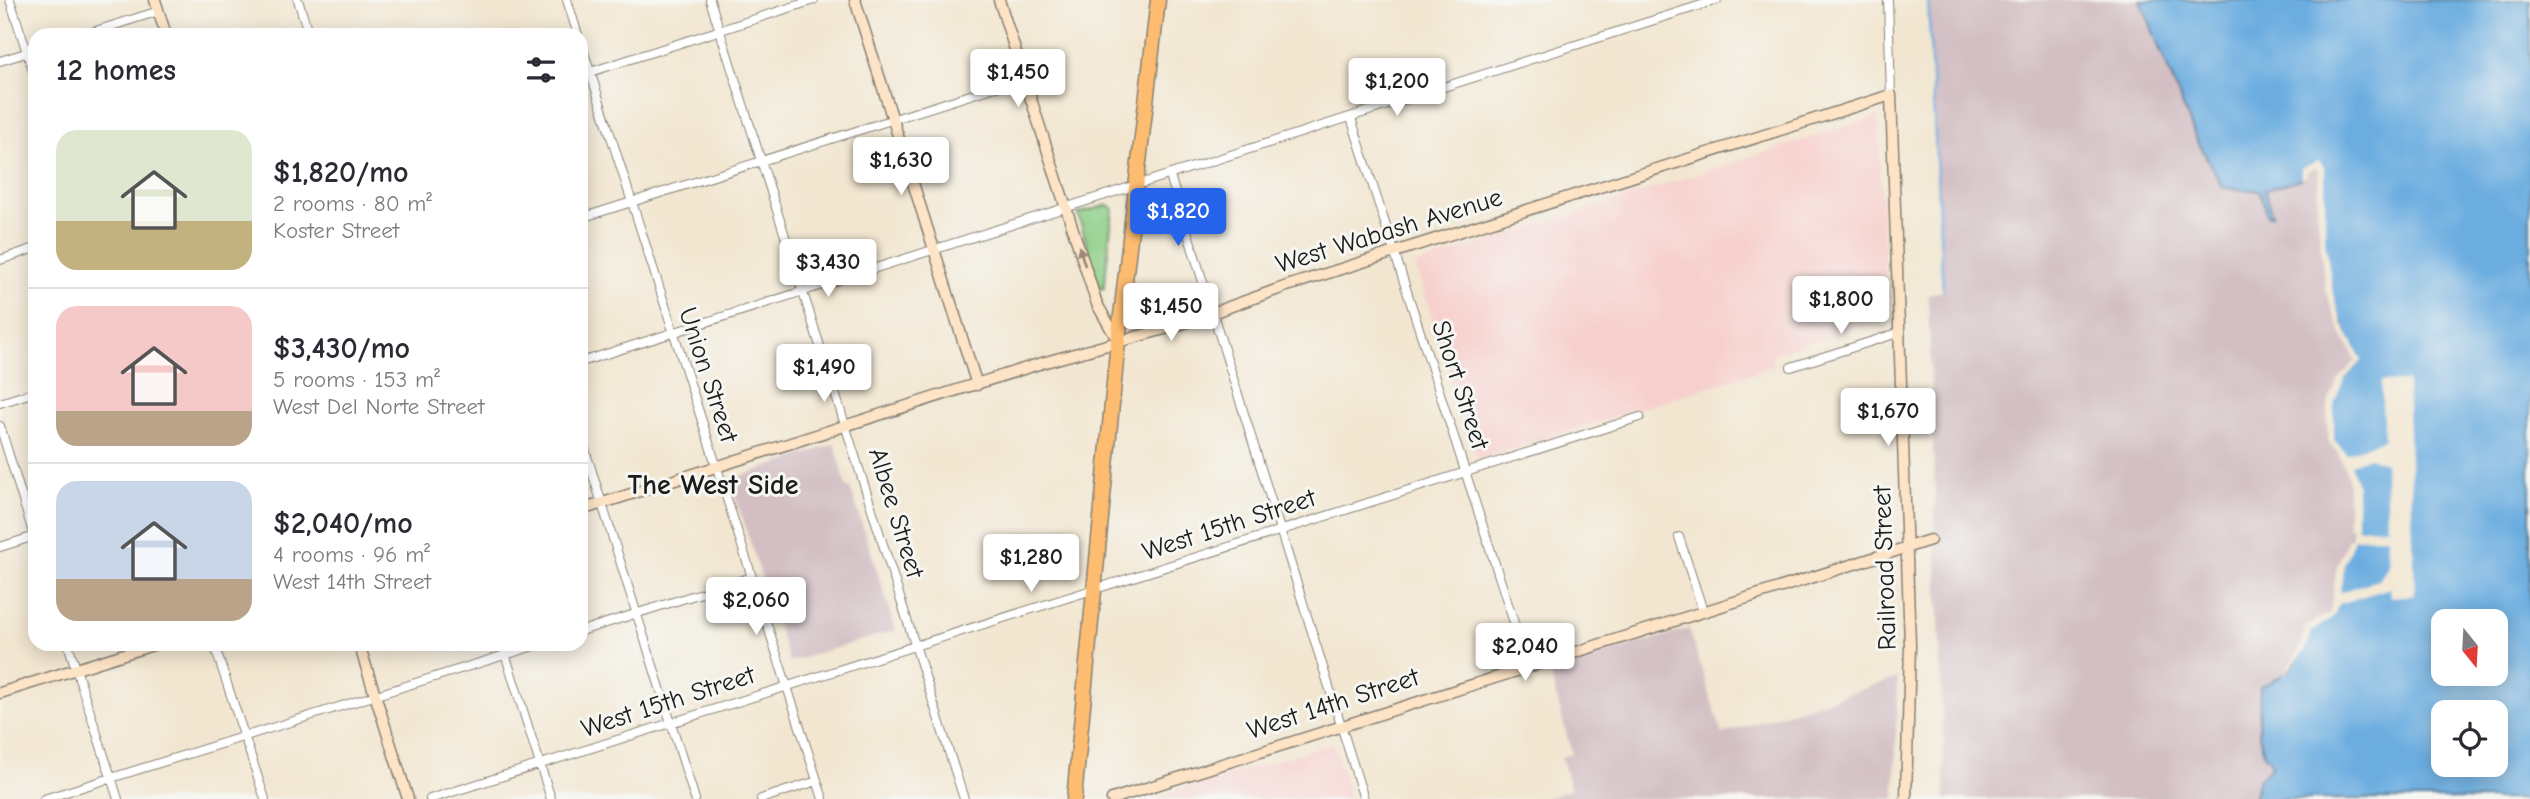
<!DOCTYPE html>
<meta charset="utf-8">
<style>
:root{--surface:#fff;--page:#f2f2f3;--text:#2b2b33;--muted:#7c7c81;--line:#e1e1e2;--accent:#2563eb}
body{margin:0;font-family:"Comic Neue",sans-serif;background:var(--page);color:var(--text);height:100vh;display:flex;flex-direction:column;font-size:26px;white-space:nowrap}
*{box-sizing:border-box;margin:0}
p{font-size:23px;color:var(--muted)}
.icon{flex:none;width:38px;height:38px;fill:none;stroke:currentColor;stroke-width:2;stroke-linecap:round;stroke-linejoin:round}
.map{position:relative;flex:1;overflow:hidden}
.sheet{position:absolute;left:28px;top:28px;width:560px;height:623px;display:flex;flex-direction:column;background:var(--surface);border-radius:21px;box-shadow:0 4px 18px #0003}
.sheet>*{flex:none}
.needle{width:46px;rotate:162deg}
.fabs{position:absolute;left:2431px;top:609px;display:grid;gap:14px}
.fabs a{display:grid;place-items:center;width:77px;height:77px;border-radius:14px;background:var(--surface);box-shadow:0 4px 18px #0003;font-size:35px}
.price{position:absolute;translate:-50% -60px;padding:0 16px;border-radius:7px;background:#fff;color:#222;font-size:23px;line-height:46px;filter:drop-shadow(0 2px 4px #0008)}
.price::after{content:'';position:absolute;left:50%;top:42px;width:21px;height:16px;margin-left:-10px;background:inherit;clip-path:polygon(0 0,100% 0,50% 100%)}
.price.current{background:var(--accent);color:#fff}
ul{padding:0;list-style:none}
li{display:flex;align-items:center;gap:21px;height:175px;padding:0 28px}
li+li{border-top:2px solid var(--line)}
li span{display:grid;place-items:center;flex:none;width:196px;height:140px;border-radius:21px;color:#555}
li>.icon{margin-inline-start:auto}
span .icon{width:84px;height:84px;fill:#fffc;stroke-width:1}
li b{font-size:30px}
h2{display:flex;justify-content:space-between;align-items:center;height:84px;padding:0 28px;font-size:30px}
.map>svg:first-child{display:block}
</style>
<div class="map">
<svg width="2530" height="799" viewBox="0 0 2530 799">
<rect width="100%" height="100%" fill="#f6f6f2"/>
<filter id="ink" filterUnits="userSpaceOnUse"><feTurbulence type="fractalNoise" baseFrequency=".0143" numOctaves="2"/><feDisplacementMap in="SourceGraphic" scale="14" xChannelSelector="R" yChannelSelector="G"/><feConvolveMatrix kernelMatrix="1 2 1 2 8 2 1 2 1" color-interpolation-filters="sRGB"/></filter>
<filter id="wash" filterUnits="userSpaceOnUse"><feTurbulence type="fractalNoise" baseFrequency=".00686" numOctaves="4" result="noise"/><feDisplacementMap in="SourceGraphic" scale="28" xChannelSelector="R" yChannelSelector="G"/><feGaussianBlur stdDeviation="1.57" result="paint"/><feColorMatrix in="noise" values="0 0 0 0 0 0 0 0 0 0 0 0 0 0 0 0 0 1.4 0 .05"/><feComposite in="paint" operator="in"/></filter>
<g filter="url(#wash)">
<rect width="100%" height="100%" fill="#f2e6d0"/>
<path fill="#f7d0cd" d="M1878 116 1887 317 1771 355 1774 366 1478 460 1415 265Z
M1333 743 1351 799H1152L1195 785Z"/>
<path fill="#d2bec3" d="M1928 0H2140L2146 21 2223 188 2260 191 2269 216 2265 190 2303 178V169L2316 163 2323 172 2360 361 2352 475 2351 542 2333 615 2283 678 2260 686 2258 710 2272 767 2259 778 2254 799H1945L1928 294 1943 291Z
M835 444 846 486 851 490 896 630 789 662 730 480Z
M1689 629 1722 734 1897 678 1895 799H1542L1571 790 1561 757 1572 754 1549 670Z"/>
<path fill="#8bcd85" stroke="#547450" stroke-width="2" d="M1107 205 1113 208 1104 288 1100 289 1078 214Z"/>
<path fill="#6cade0" stroke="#44647e" stroke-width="2" fill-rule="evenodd" d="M2140 0H2530V799H2254L2259 778 2272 767 2270 759 2264 754 2259 734 2260 686C2293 674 2300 661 2308 628L2333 614 2340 567 2351 542 2352 475 2330 438 2331 404 2341 382 2360 361 2329 296 2324 249 2323 172 2315 163 2303 169 2304 178 2265 190 2273 215 2268 216 2260 191 2223 188 2196 138ZM2443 621H2496V674H2443ZM2443 712H2496V765H2443Z"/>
<path fill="#f2e6d0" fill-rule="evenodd" d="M2319 161 2325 168V240L2333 294 2342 323 2362 360 2344 380 2334 403V440L2347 454 2384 439 2381 382 2407 381 2415 595 2391 597 2390 588 2338 604 2334 616 2312 632 2306 649 2281 679 2299 650 2306 626 2330 613 2337 566 2348 538 2351 537V528L2348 527V476L2338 453 2329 443 2327 422 2329 399 2339 379 2356 360 2340 331 2325 290 2317 208 2319 171 2315 167 2307 171 2306 178 2301 179V168ZM2369 457 2385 463 2387 527 2357 528V486L2351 464ZM2387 537 2389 565 2378 580 2340 592 2344 565 2354 538Z"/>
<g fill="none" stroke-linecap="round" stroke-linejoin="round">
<path stroke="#6cade0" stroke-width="2.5" d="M1928 0 1943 291"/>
</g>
</g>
<g filter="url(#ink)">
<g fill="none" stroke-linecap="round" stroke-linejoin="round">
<defs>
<path id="street" d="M10 0 35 77
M298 0 309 35
M567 0 578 35
M710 0 964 799
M1888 0 1891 95
M83 35 159 11
M581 43 823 799
M0 61 35 50
M581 75 814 0
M1351 118 1528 666
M1170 176 1364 799
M581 218 1024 78
M0 260 35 248
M581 362 1717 0
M1791 367 1901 332
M0 403 35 392
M0 426 35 539
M581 437 695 799
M1679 537 1703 611
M0 547 35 536
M581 631 752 577
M68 644 118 799
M214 644 265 799
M502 644 551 799
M44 799 540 644
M430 799 1640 417
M761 799 817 781"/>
<path id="secondary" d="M155 0 166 35
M855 0 977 385
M999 0 1097 304 1118 341
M581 510 1042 363 1179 325 1287 286 1891 95 1910 645 1906 799
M359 644 408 799
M0 693 156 644
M1112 799 1930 540"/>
<path id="highway" d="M1074 799 1118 341 1158 0"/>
</defs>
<use href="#street" stroke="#878176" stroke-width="10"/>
<use href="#secondary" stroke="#878176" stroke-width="13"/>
<use href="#highway" stroke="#878176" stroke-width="17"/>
<use href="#street" stroke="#fff" stroke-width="8"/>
<use href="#secondary" stroke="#fee4c6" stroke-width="10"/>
<use href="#highway" stroke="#fdbc70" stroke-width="14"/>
</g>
<defs><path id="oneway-solid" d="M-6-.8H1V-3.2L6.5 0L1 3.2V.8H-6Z" transform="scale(1.75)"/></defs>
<use fill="#988a7a" href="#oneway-solid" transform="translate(1082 256) rotate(-107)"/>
</g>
<g text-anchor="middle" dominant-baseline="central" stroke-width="6" stroke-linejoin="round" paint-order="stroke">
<g font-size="26" fill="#1c1c1c" stroke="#f6f6f2">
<text transform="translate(1389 231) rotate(-17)">West Wabash Avenue</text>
<text transform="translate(708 375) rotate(72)">Union Street</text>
<text transform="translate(1460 385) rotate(72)">Short Street</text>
<text transform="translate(896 513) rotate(73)">Albee Street</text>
<text transform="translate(1229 525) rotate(-18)">West 15th Street</text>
<text transform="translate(1885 568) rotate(-92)">Railroad Street</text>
<text transform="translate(668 702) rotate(-18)">West 15th Street</text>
<text transform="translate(1333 704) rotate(-18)">West 14th Street</text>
</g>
<g font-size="28" font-weight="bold" fill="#1c1c1c" stroke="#f6f6f2">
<text x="713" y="485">The West Side</text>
</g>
</g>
</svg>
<div class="fabs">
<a><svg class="needle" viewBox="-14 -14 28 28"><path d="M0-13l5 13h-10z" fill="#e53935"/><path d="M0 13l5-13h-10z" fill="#7c7c81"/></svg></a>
<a><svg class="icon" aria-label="locate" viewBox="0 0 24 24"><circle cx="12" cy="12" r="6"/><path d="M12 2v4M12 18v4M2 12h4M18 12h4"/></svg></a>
</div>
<b class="price" style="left:1018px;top:109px">$1,450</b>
<b class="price" style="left:1397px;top:118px">$1,200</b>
<b class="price" style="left:901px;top:197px">$1,630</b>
<b class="price current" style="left:1178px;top:248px">$1,820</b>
<b class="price" style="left:828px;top:299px">$3,430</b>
<b class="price" style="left:1841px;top:336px">$1,800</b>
<b class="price" style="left:1171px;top:343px">$1,450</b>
<b class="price" style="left:824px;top:404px">$1,490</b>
<b class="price" style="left:1888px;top:448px">$1,670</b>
<b class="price" style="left:1031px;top:594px">$1,280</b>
<b class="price" style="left:756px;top:637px">$2,060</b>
<b class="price" style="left:1525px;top:683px">$2,040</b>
<section class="sheet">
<h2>12 homes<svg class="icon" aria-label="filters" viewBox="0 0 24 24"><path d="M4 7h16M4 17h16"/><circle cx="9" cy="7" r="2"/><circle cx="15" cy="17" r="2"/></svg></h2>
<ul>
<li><span style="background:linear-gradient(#dfe7d0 65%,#c2b280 0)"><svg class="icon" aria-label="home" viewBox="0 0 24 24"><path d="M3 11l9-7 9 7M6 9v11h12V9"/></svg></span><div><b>$1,820/mo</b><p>2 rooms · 80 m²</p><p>Koster Street</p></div></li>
<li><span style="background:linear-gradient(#f6c9c9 75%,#b9a48a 0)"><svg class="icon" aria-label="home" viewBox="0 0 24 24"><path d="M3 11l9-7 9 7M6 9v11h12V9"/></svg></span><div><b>$3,430/mo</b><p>5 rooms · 153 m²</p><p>West Del Norte Street</p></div></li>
<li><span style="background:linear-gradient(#c9d6e8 70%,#b9a48a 0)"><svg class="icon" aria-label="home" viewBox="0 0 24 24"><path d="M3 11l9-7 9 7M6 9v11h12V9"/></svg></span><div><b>$2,040/mo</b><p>4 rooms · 96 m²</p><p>West 14th Street</p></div></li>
</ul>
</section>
</div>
